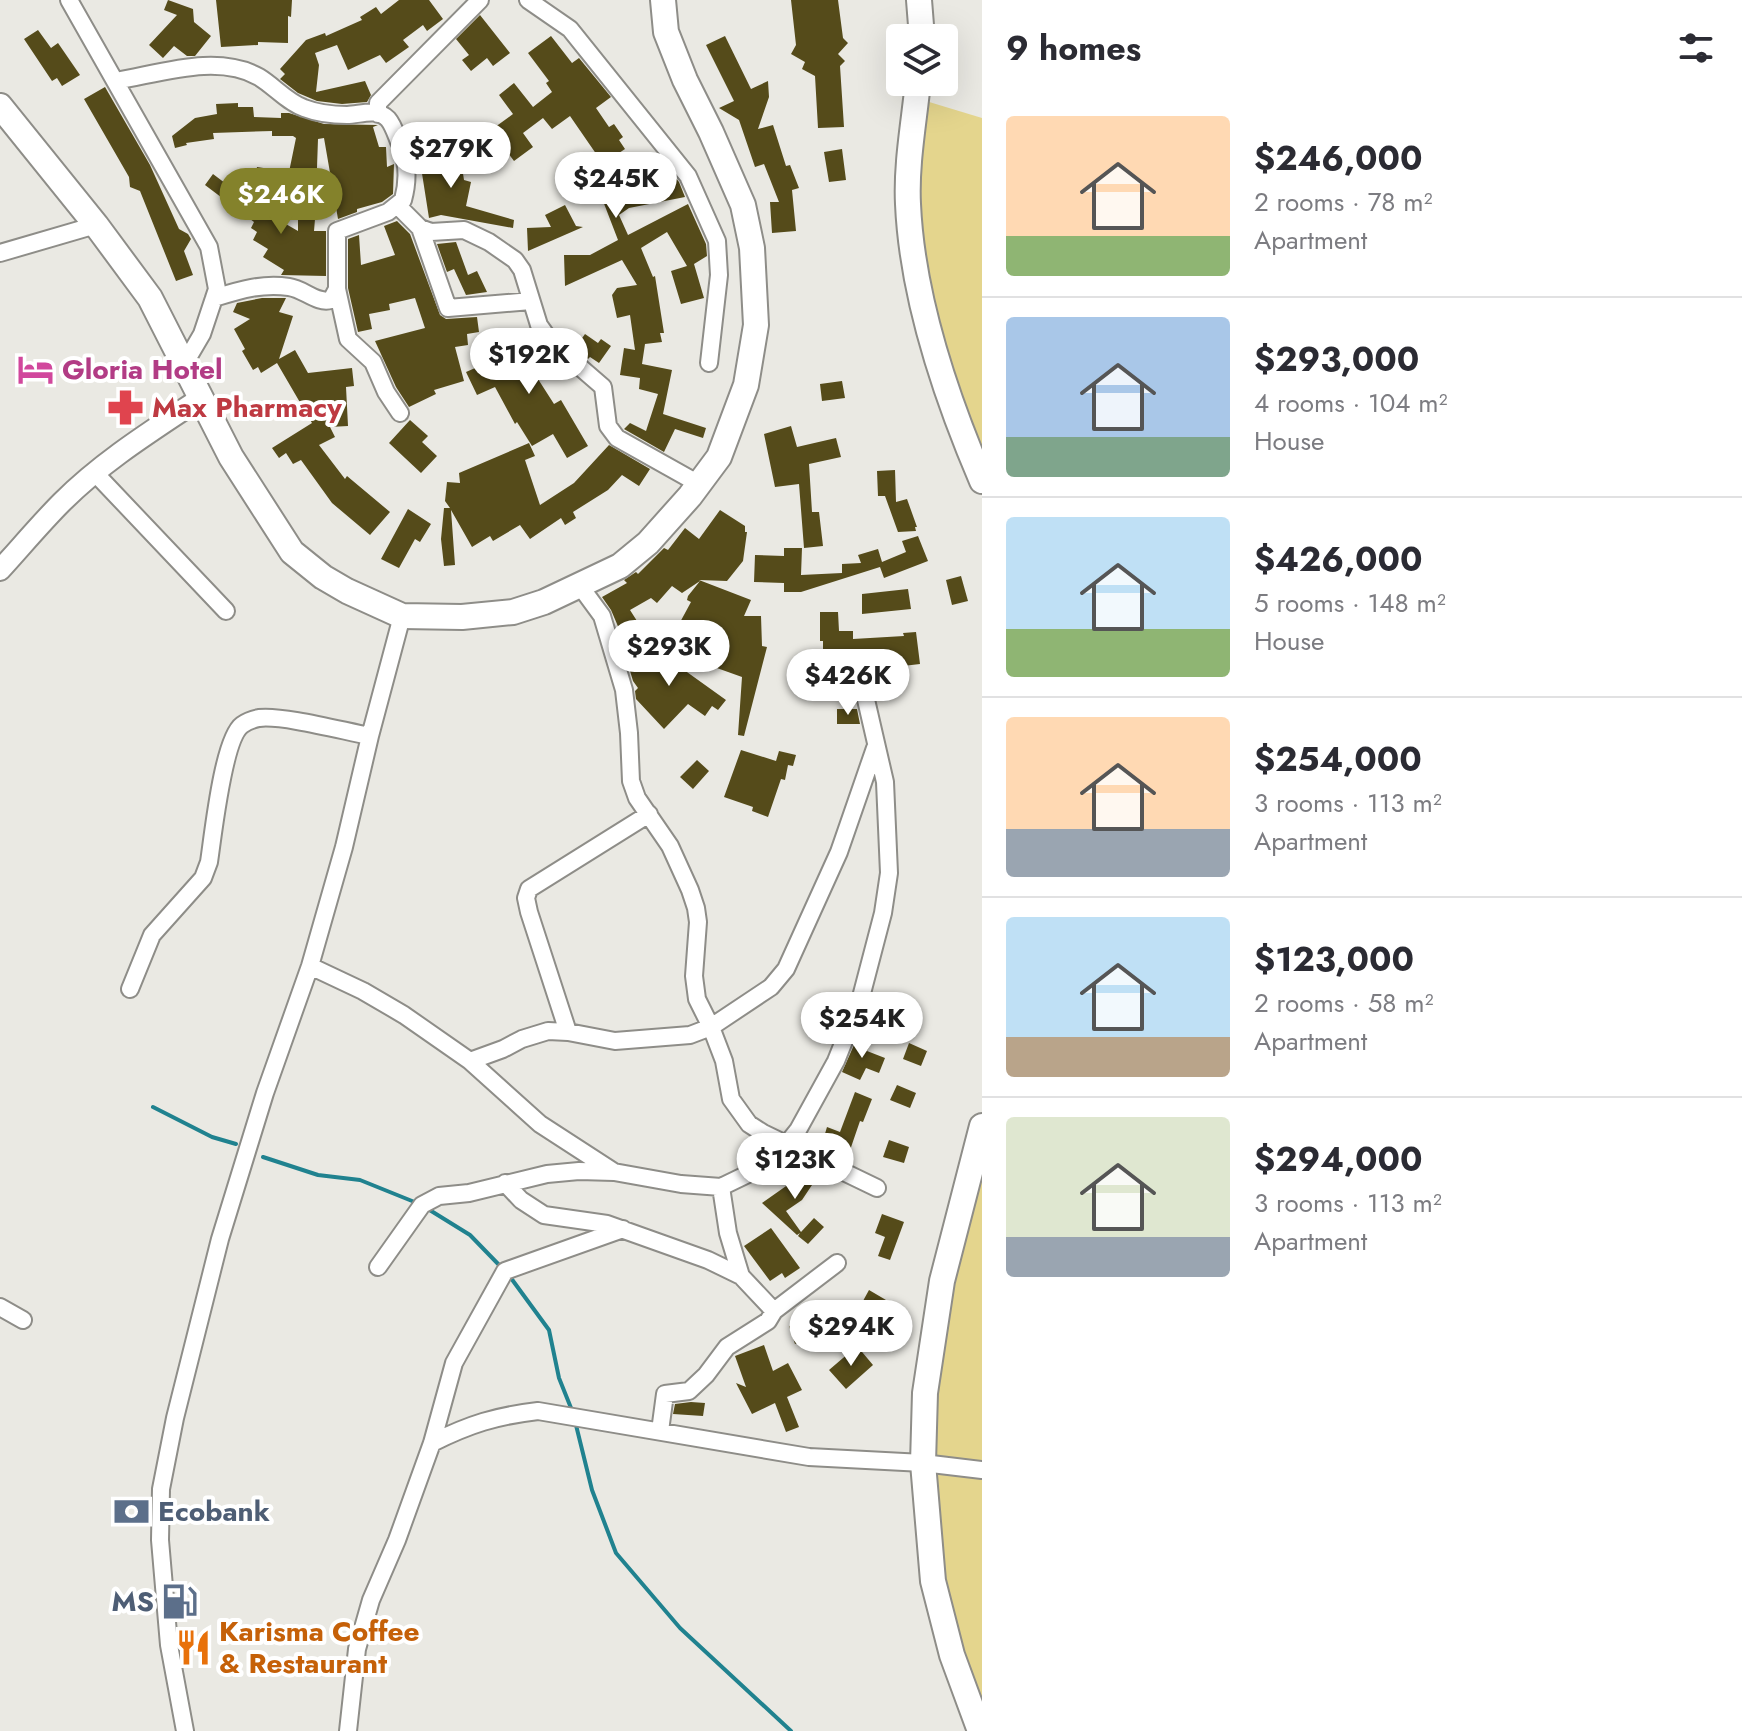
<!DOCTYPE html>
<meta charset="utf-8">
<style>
:root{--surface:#fff;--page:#f7f7f7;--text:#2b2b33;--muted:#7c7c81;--line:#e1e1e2;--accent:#84822b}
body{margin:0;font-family:Jost,sans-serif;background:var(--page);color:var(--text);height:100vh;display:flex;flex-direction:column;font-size:30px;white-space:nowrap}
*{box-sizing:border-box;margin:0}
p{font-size:26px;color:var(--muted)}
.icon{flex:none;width:44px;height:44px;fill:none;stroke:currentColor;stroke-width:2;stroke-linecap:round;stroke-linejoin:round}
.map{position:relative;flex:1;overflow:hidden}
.sheet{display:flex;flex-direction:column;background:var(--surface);width:760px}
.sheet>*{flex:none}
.tools{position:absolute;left:886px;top:24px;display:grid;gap:16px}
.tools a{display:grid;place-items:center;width:72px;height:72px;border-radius:8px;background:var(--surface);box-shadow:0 8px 32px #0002;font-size:40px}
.price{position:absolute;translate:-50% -68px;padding:0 18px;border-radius:28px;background:#fff;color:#222;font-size:26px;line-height:52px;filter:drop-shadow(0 2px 4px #0008)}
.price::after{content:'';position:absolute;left:50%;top:48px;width:24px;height:18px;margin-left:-12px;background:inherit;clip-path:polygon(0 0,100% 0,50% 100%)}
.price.current{background:var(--accent);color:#fff}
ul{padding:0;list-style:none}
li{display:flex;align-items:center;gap:24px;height:200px;padding:0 24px}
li+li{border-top:2px solid var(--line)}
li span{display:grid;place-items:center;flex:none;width:224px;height:160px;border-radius:8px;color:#555}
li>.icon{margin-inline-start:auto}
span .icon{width:96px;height:96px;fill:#fffc;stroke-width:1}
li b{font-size:34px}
h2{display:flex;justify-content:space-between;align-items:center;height:96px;padding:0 24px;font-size:34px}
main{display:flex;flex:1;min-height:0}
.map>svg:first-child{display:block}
</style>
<main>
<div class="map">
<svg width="982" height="1731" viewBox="0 0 982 1731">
<rect width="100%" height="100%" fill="#eae9e3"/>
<path fill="#e4d58d" d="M916 98 982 118V481L912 243Z
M982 1126V1731L952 1655 923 1463 961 1203Z"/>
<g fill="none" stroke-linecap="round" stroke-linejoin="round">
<path stroke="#20828f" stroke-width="4" d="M153 1107 212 1137 236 1144
M263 1157 318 1175 360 1180 417 1203
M428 1209 470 1235 502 1268
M508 1274 549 1330 559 1378 573 1413
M575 1421 592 1490 616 1553 680 1628 791 1731"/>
</g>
<path fill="#554b1a" d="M168 0 193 9 194 22 211 36 195 56H187L174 46 163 58 149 45 177 15 164 10Z
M216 0H292L291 17 288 16V43L258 42V45L221 47Z
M399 0H429L443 19 427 31 423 25 403 40 409 47 386 63 380 55 348 70 337 45 315 53 319 65 316 92 365 81 371 95 367 102 342 104 317 101 298 93 280 79 285 74 280 69 306 40 325 33 326 36 362 20 360 17 376 7 381 14Z
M791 0H838L843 38 848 43 838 54 845 61 840 66 844 127 818 128 815 76 802 69 805 62 791 54 796 45Z
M480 15 510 53 493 66 487 58 471 71 462 60 469 55 456 39Z
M38 30 51 48 58 43 80 75 62 86 57 78 52 81 24 39Z
M551 36 572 63 579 58 611 97 596 108 609 127 614 124 623 137 619 140 625 149 619 153 638 181 665 165 679 182 685 197 629 208 619 215 628 235 688 204 706 244 707 256 694 264 704 298 681 304 671 271 687 266 667 232 641 248 653 277 655 276 664 333H660L662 342 645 344 642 364 672 370 663 414 706 428 703 438 675 429 664 452 624 429 630 423 646 431 658 394 639 389 640 378 620 375 624 348 635 350 630 315 617 318 612 295 617 288 637 285 622 260 565 286 564 255H590L618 240 603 201 616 194 605 179 610 174 570 116 552 129 543 118 523 133 533 147 514 161 491 130 513 114 499 95 514 83 533 107 552 92 546 83 549 81 528 53Z
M725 36 751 89 768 81 769 97 758 129 773 125 786 166 790 165 799 188 792 190 796 231 772 233 770 202H779L764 164 755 167 739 120 719 108 734 101 706 45Z
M105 87 150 165 179 229 188 234 191 239 184 251 193 275 176 281 140 191 130 187 129 177 84 99Z
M238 103V107H253L254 117 281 118V113H289L324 124 378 125 373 127 379 147H386L387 167 394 164 393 194 382 202 357 209V212L338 219 324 138 318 139 316 196 254 184 257 167 289 172 296 138 293 136H272V131L213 133 214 139 186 143 187 145 175 148 172 136 195 118 217 114 216 104Z
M440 144 443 163 461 161 464 180 471 182 466 206 514 220 513 228 441 215 429 218 418 148Z
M842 149 846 180 829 182 824 152Z
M213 174 258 208 298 231V219H315L314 231H326V276L281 275 284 270 263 257 268 249 253 240 257 232 251 228 254 222 205 185Z
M565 205 576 226 583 227 528 251 527 228 551 227 545 215Z
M397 221 410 234 440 315 446 319 477 317 479 332 467 334 468 345 455 347 464 381 434 390 436 394 409 407 396 387 375 341 425 328 415 298 389 304 390 310 369 314 372 329 358 332 348 288V239L359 235 361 265 395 255 384 226Z
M456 242 468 275 477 271 487 292 466 295 454 269 447 272 437 244Z
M262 298H286L279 312 293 316 279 359 295 350 308 373 352 368 354 386 346 387 348 426 330 427 335 437 319 445 345 479 347 476 390 512 370 535 332 503 301 460 293 464 286 453 279 458 272 448 312 423 277 363 261 373 258 367 253 370 242 351 245 349 234 329 250 319 233 312 237 303Z
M585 334 598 343 601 339 611 346 599 363 590 357 588 359 575 348Z
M537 341 557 366 538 379 554 404 561 400 588 446 567 458 553 434 532 446 517 422 515 424 495 387 477 395 466 372Z
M842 381 845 398 822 401 820 384Z
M410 420 428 436 422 442 437 456 421 473 389 443Z
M791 426 797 447 836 438 841 457 809 464 812 512H819L823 546 804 548 799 484 775 487 764 434Z
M529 443 535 456 525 460 540 505 574 483 609 445 650 469 639 486 622 475 608 490 573 512 576 518 565 525 561 518 530 539 520 525 493 541 490 536 472 547 451 510 455 565 444 566 441 539 444 508H450L445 501 447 482 460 483 459 473Z
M895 470 896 502 907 499 917 527H915L916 531 898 532 885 496H878L877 471Z
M408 509 431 524 420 542 415 539 399 568 381 559Z
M720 510 745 526V532H747L743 561 727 581 699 580 751 600 744 616H761L762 646 767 647 744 736 738 735 742 677 661 648 676 625 678 626 691 602 687 600 688 596 700 581 682 593 672 586 657 603 651 598 630 610 637 621 620 631 611 610 602 597 627 583 624 580 636 572 638 574 664 548 668 550 685 528 699 539Z
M918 536 928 561 884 578 880 567 801 592H784V583L754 582 755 555 784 556V548H802L801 575 842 573V564L861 563 858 555 878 549 882 562 906 552 902 541Z
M961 576 968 601 952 605 946 580Z
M908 589 911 609 862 614V594Z
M820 612H838L839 631H853V639L904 636 903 633 916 632 920 664 903 666 904 678 892 679 888 686H880L873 681 865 651H823V641H820Z
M652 647 726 700 718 710 712 706 705 716 688 704 664 729 636 699 635 691 638 688 633 681 628 664Z
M837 709H857L860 724H837Z
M741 750 776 761 779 751 796 755 793 766 788 765 785 780 781 779 768 817 752 811 753 807 724 797Z
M697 760 709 771 693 789 680 777Z
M858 1036 871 1043 867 1051 885 1058 879 1073 866 1068 860 1080 842 1072Z
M909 1043 927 1051 921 1066 903 1059Z
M897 1085 916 1093 910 1108 890 1100Z
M855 1092 872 1099 863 1122 860 1121 848 1156 821 1147 827 1127 840 1132Z
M889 1140 909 1147 904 1163 883 1157Z
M793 1163 801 1168 804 1165 815 1172 812 1176 816 1179 802 1200 786 1211 801 1232 814 1218 824 1227 808 1244 798 1236 800 1233 797 1235 762 1203 789 1184 782 1179Z
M882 1214 904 1222 890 1260 878 1256 885 1237 875 1233Z
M771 1228 800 1268 785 1278 782 1273 770 1281 744 1246Z
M869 1290 886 1300 882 1307 830 1335 827 1330 795 1344 789 1326 803 1321 840 1300 852 1321Z
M764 1345 773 1371 788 1363 802 1390 787 1397 799 1427 786 1432 775 1403 752 1414 736 1383 746 1387 735 1356Z
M857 1346 873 1365 846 1389 829 1370Z
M691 1402 705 1403 703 1416 673 1414 675 1404Z"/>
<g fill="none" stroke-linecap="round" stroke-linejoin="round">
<defs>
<path id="minor" d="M69 0 209 247 217 289 202 334 185 363
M528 0 570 29 688 176 717 241 719 275 709 363
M115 81C159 74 217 53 259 77 274 86 287 102 304 108 317 113 334 115 347 115 360 115 376 107 388 119 394 126 397 138 401 146 408 164 408 182 403 200L388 212 337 231V289L331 300C317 304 304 289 289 287 262 283 240 290 214 298
M378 114V103L480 0
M398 206 420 228 431 232 464 230 489 242 515 260 522 270 539 325 551 342 603 387 608 426 617 438 699 484
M420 228 448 308 531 301
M0 253 96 225
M337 289 348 339 373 362 386 392 400 413
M95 473 226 611
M580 586 602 616 624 690 629 733 631 781 637 798 670 846 690 890 696 908 698 922 694 976 697 999 711 1027 724 1061 731 1099 749 1124 763 1133 877 1188
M310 966 363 991 404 1015 470 1061 540 1124 614 1172
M130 989 152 935 203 878 209 862C213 836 223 739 242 725 246 722 254 719 259 718 283 715 343 731 370 736
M568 1032 529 912 526 898 529 889 649 814
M470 1061 503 1049 522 1039 548 1031 568 1032 615 1041 690 1035 711 1027 771 987 786 969 839 852 875 748
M505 1183 521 1200 544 1215 607 1224 708 1260 741 1276 774 1311
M721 1187 728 1233 741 1276
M378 1267 422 1205 439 1196 469 1193 547 1174 579 1171 614 1172 681 1184 721 1187 752 1172 786 1145 798 1130 836 1061 860 1001 883 913 889 873 885 782 858 665
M0 1307 23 1320
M660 1431 665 1394 689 1391 706 1375 727 1347 768 1321 774 1311 837 1263
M432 1443C470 1424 496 1416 538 1411L809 1457 923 1463 982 1470
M185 1731 169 1645 160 1540 161 1489 175 1418 220 1239 265 1093 310 966 344 847 370 736 402 616
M348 1731 357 1649 371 1600 397 1540 432 1443 454 1363 505 1271 623 1229"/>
<path id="major" d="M0 570C21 547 41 523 62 502 103 461 153 430 201 398"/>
<path id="highway" d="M919 0 922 38
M918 82C914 122 906 164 908 204 912 296 946 397 982 481
M0 106 96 225 150 298 231 457 292 552 323 577 347 591 402 616 462 617 513 612 544 602 620 566 648 543 690 496 719 457 746 385 756 325 752 248 743 205 711 132 685 80 666 32 663 0
M980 1731 952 1655 933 1581 923 1463 925 1393 942 1281 982 1126"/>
</defs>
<use href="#minor" stroke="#8e8d88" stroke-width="20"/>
<use href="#major" stroke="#8e8d88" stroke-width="24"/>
<use href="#highway" stroke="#8e8d88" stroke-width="28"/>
<use href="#minor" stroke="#fff" stroke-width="16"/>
<use href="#major" stroke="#fff" stroke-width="20"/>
<use href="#highway" stroke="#fff" stroke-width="24"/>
</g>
<defs>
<symbol id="hotel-bare" viewBox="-9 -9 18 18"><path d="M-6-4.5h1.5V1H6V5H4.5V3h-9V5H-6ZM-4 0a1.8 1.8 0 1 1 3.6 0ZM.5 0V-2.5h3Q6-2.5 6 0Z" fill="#d1479c" stroke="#fff" stroke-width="2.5" paint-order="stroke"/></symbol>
<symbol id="pharmacy-bare" viewBox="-9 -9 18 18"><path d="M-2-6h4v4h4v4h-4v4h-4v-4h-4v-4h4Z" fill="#e0444e" stroke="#fff" stroke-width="2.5" paint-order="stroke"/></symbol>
<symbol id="bank-bare" viewBox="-9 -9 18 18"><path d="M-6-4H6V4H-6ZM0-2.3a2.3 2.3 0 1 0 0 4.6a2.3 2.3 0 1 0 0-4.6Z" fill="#5c6f8a" stroke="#fff" stroke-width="2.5" paint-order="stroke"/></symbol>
<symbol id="fuel-bare" viewBox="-9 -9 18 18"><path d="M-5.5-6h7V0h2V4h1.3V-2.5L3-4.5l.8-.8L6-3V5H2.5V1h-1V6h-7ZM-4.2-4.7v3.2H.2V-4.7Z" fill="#5c6f8a" stroke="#fff" stroke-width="2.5" paint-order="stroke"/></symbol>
<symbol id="restaurant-bare" viewBox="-9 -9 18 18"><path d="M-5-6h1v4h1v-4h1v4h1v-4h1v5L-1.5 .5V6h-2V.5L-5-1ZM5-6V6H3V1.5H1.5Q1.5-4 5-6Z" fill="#e8710a" stroke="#fff" stroke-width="2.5" paint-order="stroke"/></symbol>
</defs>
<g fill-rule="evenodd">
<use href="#hotel-bare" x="10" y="344" width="51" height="51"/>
<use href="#pharmacy-bare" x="100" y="382" width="51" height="51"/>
<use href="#bank-bare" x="106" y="1486" width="51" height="51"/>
<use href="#fuel-bare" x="154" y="1576" width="51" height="51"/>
<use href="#restaurant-bare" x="168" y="1622" width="51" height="51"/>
</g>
<g text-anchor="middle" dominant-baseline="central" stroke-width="8" stroke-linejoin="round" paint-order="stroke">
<g font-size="28" font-weight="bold" fill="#b23c85" stroke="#fff" text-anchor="start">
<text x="62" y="369">Gloria Hotel</text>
</g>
<g font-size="28" font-weight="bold" fill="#be3a42" stroke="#fff" text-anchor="start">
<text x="152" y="407">Max Pharmacy</text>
</g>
<g font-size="28" font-weight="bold" fill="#4e5e75" stroke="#fff" text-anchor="start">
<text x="158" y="1511">Ecobank</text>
<text x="154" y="1601" text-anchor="end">MS</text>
</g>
<g font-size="28" font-weight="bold" fill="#c56008" stroke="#fff" text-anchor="start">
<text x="219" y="1631">Karisma Coffee<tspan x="219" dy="32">&amp; Restaurant</tspan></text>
</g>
</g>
</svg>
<div class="tools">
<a><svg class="icon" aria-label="layers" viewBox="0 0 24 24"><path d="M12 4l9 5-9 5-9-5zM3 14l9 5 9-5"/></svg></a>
</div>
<b class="price" style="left:451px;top:190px">$279K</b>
<b class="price" style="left:616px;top:220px">$245K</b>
<b class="price current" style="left:281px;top:236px">$246K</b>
<b class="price" style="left:529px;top:396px">$192K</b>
<b class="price" style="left:669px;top:688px">$293K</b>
<b class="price" style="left:848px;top:717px">$426K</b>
<b class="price" style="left:862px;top:1060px">$254K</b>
<b class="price" style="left:795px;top:1201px">$123K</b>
<b class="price" style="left:851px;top:1368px">$294K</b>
</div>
<section class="sheet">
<h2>9 homes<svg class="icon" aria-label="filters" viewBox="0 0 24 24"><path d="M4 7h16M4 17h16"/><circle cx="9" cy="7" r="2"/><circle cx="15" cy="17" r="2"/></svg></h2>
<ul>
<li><span style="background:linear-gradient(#ffd9b3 75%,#8fb573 0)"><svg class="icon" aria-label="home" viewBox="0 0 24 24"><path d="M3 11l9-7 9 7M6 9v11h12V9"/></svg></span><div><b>$246,000</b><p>2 rooms · 78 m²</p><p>Apartment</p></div></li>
<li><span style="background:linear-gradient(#a9c7e8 75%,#7fa58c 0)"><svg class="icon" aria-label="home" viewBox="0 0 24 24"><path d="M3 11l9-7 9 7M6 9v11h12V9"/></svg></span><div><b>$293,000</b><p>4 rooms · 104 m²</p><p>House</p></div></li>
<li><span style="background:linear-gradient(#bfe0f5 70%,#8fb573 0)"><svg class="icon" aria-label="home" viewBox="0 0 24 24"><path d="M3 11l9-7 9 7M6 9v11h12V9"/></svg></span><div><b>$426,000</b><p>5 rooms · 148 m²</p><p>House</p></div></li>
<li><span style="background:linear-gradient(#ffd9b3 70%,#9aa5b1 0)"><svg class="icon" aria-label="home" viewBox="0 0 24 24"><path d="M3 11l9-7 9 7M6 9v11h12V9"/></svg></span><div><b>$254,000</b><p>3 rooms · 113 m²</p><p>Apartment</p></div></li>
<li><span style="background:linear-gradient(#bfe0f5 75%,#b9a48a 0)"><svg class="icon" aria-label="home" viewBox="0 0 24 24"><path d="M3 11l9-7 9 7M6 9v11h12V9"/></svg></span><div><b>$123,000</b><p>2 rooms · 58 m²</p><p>Apartment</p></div></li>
<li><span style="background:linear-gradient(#dfe7d0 75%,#9aa5b1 0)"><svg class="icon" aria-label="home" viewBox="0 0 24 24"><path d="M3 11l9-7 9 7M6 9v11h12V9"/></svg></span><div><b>$294,000</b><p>3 rooms · 113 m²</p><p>Apartment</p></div></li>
</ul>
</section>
</main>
